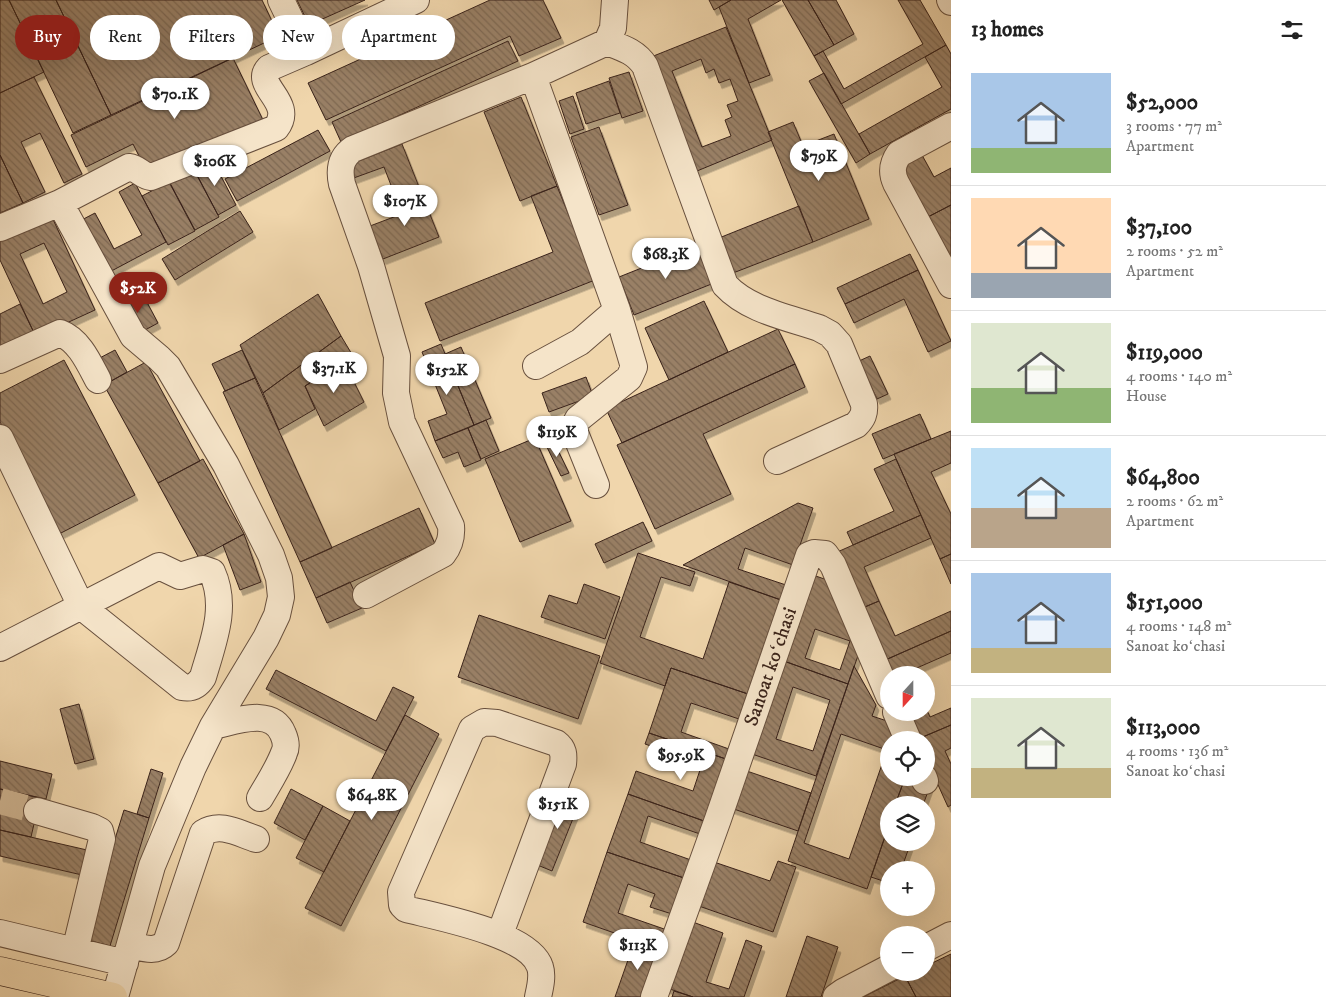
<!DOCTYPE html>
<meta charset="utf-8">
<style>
:root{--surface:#fff;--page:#f6f6f6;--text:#222;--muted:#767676;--line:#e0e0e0;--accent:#8f2418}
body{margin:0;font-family:"IM FELL DW Pica",serif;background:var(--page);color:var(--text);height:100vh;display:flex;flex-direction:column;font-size:19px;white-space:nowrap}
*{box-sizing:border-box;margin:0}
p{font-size:16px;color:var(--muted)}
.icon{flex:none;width:28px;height:28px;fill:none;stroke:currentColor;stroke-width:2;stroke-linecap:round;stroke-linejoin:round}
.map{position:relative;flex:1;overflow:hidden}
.side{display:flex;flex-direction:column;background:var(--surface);width:375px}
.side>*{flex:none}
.top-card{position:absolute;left:15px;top:15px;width:475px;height:45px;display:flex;gap:10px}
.needle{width:32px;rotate:201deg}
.controls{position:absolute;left:880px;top:666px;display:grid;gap:10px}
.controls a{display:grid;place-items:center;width:55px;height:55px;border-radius:50%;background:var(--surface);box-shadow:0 5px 20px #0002;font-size:25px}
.price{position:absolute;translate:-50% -42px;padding:0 11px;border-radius:18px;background:#fff;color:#222;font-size:16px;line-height:32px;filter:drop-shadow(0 1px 2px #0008)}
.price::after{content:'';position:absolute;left:50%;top:30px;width:15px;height:11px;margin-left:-8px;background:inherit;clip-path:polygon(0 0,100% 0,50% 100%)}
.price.active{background:var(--accent);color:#fff}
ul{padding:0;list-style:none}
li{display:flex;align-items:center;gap:15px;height:125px;padding:0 20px}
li+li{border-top:1px solid var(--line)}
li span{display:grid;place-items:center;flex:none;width:140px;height:100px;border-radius:0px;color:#555}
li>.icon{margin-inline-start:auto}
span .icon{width:60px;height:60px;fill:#fffc;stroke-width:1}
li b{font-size:21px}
h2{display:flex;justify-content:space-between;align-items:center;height:60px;padding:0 20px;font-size:21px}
.pill{padding:0 18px;border-radius:22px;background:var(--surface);box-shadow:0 5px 20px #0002;font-size:18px;line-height:45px}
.pill.active{background:var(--accent);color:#fff}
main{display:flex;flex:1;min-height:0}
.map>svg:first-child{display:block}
</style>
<main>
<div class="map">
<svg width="951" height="997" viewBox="0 0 951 997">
<defs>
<pattern id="building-back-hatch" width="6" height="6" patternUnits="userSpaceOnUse" patternTransform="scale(1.25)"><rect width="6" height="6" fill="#998066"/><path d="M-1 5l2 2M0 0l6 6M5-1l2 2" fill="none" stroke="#7e6853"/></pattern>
<filter id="shadow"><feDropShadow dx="3" dy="5.5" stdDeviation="0" flood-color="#0004"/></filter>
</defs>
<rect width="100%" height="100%" fill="#f0d6ac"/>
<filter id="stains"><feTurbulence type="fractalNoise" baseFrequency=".004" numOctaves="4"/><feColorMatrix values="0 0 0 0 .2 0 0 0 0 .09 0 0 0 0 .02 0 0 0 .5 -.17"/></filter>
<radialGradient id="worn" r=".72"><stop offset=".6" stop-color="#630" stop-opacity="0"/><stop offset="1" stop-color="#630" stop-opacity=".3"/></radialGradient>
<path fill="url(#building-back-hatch)" stroke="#3a231a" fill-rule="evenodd" filter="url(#shadow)" d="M0 0H9L44 72 0 93Z
M9 0H56L111 115 73 133Z
M56 0H262L279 36 111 115Z
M297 0H365L309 25Z
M490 0H543L561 38 519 56 510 36 326 120 308 83Z
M709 0H731L714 10Z
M731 0H781L748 19 770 75 749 83 719 7Z
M782 0H808L834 45 814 56Z
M808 0H836L854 34 834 45Z
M898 0H920L946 45 841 104 814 56 823 51 844 89 923 44Z
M726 27 772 140 697 171 651 57ZM701 59 706 73 714 69 719 83 730 79 738 101 727 105 732 117 725 120 731 136 702 147 672 71Z
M508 41 518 61 341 142 332 122Z
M946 45 951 54V109L870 154 859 134 942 87 925 57Z
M233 58 263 120 148 174 133 144 86 167 71 135Z
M629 72 643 111 622 118 609 78Z
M824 73 870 154 856 163 809 81Z
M34 77 82 174 64 183 40 133 21 142 45 192 23 203 0 155V93Z
M609 81 620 113 586 124 576 93Z
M573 96 584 129 570 134 559 101Z
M521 97 557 186 520 201 484 112Z
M793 122 803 146 834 134 869 219 813 242 768 132Z
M599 127 628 205 599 215 571 137Z
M318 130 330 151 237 201 225 179Z
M402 144 421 192 397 201 384 167 351 179 346 166Z
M0 155 23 203 0 213Z
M922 155 934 177 951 168V205L924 219 898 168Z
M212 159 236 205 218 215 194 169Z
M194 170 219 217 195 230 170 183Z
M169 182 195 231 168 245 142 196Z
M135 183 166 242 102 276 74 224 95 213 114 249 142 235 119 192Z
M557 186 595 280 440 341 425 303 553 252 531 196Z
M421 192 439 237 383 259 370 226 399 215 394 202Z
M951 205V270L924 219Z
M799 206 813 242 733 273 719 238Z
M240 211 253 232 175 280 162 259Z
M51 215 95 310 36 337 0 260V238ZM44 243 67 292 43 304 20 254Z
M699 245 714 283 634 315 619 277Z
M910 254 918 270 845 304 837 288Z
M918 270 951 341 928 352 904 299 854 323 845 304Z
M142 293 158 323 134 336 118 305Z
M318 294 341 336 263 393 240 345Z
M704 301 728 352 669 380 645 328Z
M20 304 36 337 0 353V314Z
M778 329 795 364 622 443 606 409Z
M341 336 353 356 305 386 315 409 279 430 263 393Z
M441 344 474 425 435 441 428 421 447 414 422 352Z
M461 347 491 418 474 425 445 354Z
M115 350 127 372 104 385 92 362Z
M242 350 255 378 225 391 212 364Z
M870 356 888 394 877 399 859 361Z
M64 360 135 495 59 534 0 422V393Z
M146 362 200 461 158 483 104 385Z
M344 362 364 402 324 426 305 386Z
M795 364 805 387 703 434 731 494 655 529 617 445Z
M586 377 593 396 549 412 542 393Z
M255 378 332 548 300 562 223 392Z
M920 414 931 439 883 459 872 434Z
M486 420 499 451 481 459 468 428Z
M468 428 481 460 464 467 458 452 443 458 435 441Z
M951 431V463L931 472 951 514V554L940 559 894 454Z
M535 438 571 521 520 542 485 459Z
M553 440 569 473 561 476 545 443Z
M203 459 244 534 199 558 158 483Z
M896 459 921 515 853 545 847 532 894 511 874 469Z
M798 503 813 508 793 565 745 548 738 569 786 585 781 600 683 565Z
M419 508 435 544 316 598 300 562Z
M921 515 931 538 864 567 879 601 860 609 835 553Z
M643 522 652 541 604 563 595 544Z
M244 534 261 582 240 590 223 545Z
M638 553 695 572 690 586 661 577 640 637 703 659 729 582 781 600 748 694 671 668 665 686 600 663Z
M951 554V584L940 559Z
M810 574 833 582 860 650 848 684 781 660ZM815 629 850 641 840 670 805 658Z
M350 582 362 608 327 623 316 598Z
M584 584 620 597 605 639 541 617 549 595 577 604Z
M879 601 895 636 951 611V631L883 661 860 609Z
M479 615 600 656 578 719 458 677Z
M951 631V653L910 671 911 675H889L883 661Z
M781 660 848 684 816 776 749 753ZM793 687 830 700 813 751 776 739Z
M854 666 876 705 872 716 893 723 900 740H889V778H905L895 805H889V825L867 889 788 861ZM841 734 887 750 849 859 804 843Z
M671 668 748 694 739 719 691 703 681 732 729 749 726 759 649 733Z
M276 670 376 721 393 687 414 697 386 751 266 689Z
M79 704 94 759 75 764 60 709Z
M926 708 930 717 951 708V725L918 739 906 712H926Z
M405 715 439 734 341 926 305 908Z
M951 725V748L945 751 951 764V805L948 807 926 758V740L918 739Z
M649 733 726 759 704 821 628 794 636 771 693 791 702 764 645 744Z
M0 761 52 774 46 799 0 789Z
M738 768 811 793 798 831 725 806Z
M151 769 163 773 149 818 137 814Z
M905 778 930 786 923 805H895Z
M0 789 40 798 31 837 0 830Z
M291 789 323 806 305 840 274 823Z
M565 789 582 796 552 871 535 864Z
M628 794 704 821 700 834 648 816 640 842 691 860 684 878 607 852Z
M323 806 350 821 324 872 296 858Z
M124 810 149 818 110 946 84 939Z
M889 825V842H911L901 870H889V883L871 877Z
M0 830 87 850 82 875 0 856Z
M607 852 684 878 672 914 650 907 655 894 628 884 618 913 667 930 660 949 583 922Z
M711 861 770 881 778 861 796 867 773 932 696 905Z
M690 921 723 933 706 982 729 989 746 940 762 946 744 997H693L667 988Z
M807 936 838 947 821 997H786Z
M635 940 660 949 643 997H615Z
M951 954V997H916L905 976 913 972H926V966Z
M905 976 916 997H863Z
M674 991 693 997H672Z"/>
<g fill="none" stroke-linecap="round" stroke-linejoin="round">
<path stroke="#ccb28f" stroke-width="26" stroke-dasharray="26 13" stroke-linecap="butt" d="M0 801 37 811"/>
<defs>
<path id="minor" d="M281 0 306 52 416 0
M950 0 951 2
M607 42C623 48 636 52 645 66L725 285C748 310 787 317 819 328L830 334 839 344 864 404C865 413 863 418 856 425L777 461
M533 76 617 310 634 367 629 378 578 419 573 428 596 485
M951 126 899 154C892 164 891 172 896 183L951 285
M60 203 129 167C138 168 142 176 151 177L276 128C296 102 252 86 269 68L306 52
M0 228 60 203 133 336 159 358 168 367 226 465 271 555 279 578 281 597 277 615 266 638 213 726 193 767 152 866 115 997
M0 360 60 333C79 340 89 363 98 380
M536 366 580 342 617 310
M0 438 81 606 182 687C192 689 198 685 203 677 213 642 228 607 212 572L203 569 180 576 159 566 0 648
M366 595 443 554C450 545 452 537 451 526L402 422 396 393 397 356 371 266 342 184C339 170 340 158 353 149L533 76 607 42 613 28 615 0
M896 712 908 740
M213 726C234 722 272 706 283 734 286 741 287 747 284 753 278 769 268 784 260 798
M924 778 925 781
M37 811 92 827 100 831 102 839 75 951
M0 933 125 963
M500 934 563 764C564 755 564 749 556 743L497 723 484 722 472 729 401 892 402 905 406 909C437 917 530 934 540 967 543 976 540 988 538 997
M130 945C143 948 156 953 166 943L203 833C220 822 238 833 256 839
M926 948 951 935
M654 997 718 819 809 555 814 553 825 554 833 565 889 696
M836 997 843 992 889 968"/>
<path id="major" d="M0 971 113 997"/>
</defs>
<use href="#minor" stroke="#68503e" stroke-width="28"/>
<use href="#major" stroke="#3a231a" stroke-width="29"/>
<use href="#minor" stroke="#f5e4c9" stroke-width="26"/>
<use href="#major" stroke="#f0d6ac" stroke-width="28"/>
</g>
<g text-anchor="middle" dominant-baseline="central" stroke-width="4" stroke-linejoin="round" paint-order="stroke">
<g font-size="20" fill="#3a231a" stroke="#f5e4c9">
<text transform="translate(771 667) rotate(-71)">Sanoat koʻchasi</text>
</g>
</g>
<rect width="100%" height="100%" filter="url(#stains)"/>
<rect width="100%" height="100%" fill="url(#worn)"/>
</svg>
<div class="controls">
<a><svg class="needle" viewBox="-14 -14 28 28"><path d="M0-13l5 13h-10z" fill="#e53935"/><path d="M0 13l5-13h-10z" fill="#767676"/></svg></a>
<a><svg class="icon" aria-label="locate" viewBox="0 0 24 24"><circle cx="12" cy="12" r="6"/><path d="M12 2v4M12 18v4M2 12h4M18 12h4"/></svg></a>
<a><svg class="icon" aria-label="layers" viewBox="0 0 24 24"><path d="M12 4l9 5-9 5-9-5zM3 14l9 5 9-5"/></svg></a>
<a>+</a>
<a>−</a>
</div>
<b class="price" style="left:175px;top:120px">$70.1K</b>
<b class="price" style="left:819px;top:182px">$79K</b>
<b class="price" style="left:215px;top:187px">$106K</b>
<b class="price" style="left:405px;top:227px">$107K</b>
<b class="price" style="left:666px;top:280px">$68.3K</b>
<b class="price active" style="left:138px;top:314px">$52K</b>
<b class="price" style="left:334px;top:394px">$37.1K</b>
<b class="price" style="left:447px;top:396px">$152K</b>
<b class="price" style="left:557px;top:458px">$119K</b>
<b class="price" style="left:681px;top:781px">$95.9K</b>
<b class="price" style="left:372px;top:821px">$64.8K</b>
<b class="price" style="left:558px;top:830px">$151K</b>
<b class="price" style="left:638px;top:971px">$113K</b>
<div class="top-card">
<a class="pill active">Buy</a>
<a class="pill">Rent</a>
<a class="pill">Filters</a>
<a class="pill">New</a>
<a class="pill">Apartment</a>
</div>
</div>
<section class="side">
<h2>13 homes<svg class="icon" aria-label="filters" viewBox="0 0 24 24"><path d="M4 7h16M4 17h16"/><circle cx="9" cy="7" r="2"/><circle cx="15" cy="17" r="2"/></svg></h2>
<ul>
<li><span style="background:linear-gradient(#a9c7e8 75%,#8fb573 0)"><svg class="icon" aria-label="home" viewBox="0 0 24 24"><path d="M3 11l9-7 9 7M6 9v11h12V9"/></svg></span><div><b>$52,000</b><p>3 rooms · 77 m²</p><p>Apartment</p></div></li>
<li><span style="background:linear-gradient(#ffd9b3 75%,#9aa5b1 0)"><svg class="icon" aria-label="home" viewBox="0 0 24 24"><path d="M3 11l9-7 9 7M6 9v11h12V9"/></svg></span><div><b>$37,100</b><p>2 rooms · 52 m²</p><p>Apartment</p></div></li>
<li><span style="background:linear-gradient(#dfe7d0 65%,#8fb573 0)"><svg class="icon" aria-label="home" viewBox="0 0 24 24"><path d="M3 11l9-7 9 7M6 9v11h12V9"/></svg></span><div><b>$119,000</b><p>4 rooms · 140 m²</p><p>House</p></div></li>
<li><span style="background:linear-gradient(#bfe0f5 60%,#b9a48a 0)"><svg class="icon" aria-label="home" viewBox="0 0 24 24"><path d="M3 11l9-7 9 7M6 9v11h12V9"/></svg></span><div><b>$64,800</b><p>2 rooms · 62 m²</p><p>Apartment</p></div></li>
<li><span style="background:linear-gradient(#a9c7e8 75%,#c2b280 0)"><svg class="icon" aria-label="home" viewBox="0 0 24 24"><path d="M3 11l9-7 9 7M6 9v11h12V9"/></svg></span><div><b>$151,000</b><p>4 rooms · 148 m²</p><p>Sanoat koʻchasi</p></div></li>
<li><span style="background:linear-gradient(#dfe7d0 70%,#c2b280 0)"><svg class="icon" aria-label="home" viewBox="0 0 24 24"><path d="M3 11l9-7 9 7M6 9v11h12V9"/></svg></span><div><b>$113,000</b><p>4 rooms · 136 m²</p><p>Sanoat koʻchasi</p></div></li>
</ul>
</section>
</main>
